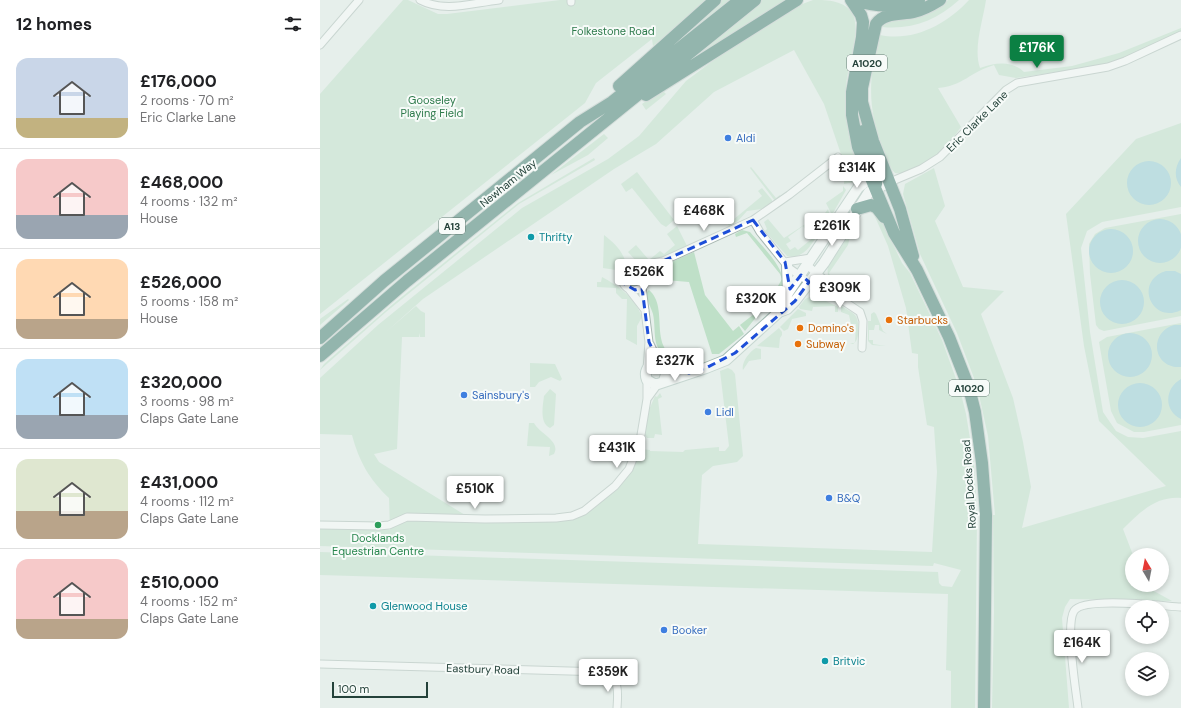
<!DOCTYPE html>
<meta charset="utf-8">
<style>
:root{--surface:#fff;--page:#f2f2f2;--text:#202124;--muted:#757577;--line:#e0e0e0;--accent:#0b8043}
body{margin:0;font-family:"DM Sans",sans-serif;background:var(--page);color:var(--text);height:100vh;display:flex;flex-direction:column;font-size:15px;white-space:nowrap}
*{box-sizing:border-box;margin:0}
p{font-size:13px;color:var(--muted)}
.icon{flex:none;width:22px;height:22px;fill:none;stroke:currentColor;stroke-width:2;stroke-linecap:round;stroke-linejoin:round}
.map{position:relative;flex:1;overflow:hidden}
.drawer{display:flex;flex-direction:column;background:var(--surface);width:320px}
.drawer>*{flex:none}
.needle{width:26px;rotate:350deg}
.tools{position:absolute;left:805px;top:548px;display:grid;gap:8px}
.tools a{display:grid;place-items:center;width:44px;height:44px;border-radius:50%;background:var(--surface);box-shadow:0 2px 6px #0003;font-size:20px}
.scale{position:absolute;left:12px;bottom:10px;width:96px;box-sizing:border-box;padding-left:4px;border:2px solid #24423a;border-top:0;font-size:11px;line-height:14px;white-space:nowrap;color:#24423a;-webkit-text-stroke:3px #f7fbf9;paint-order:stroke}
.price{position:absolute;translate:-50% -34px;padding:0 9px;border-radius:4px;background:#fff;color:#222;font-size:13px;line-height:26px;filter:drop-shadow(0 1px 2px #0008)}
.price::after{content:'';position:absolute;left:50%;top:24px;width:12px;height:9px;margin-left:-6px;background:inherit;clip-path:polygon(0 0,100% 0,50% 100%)}
.price.active{background:var(--accent);color:#fff}
ul{padding:0;list-style:none}
li{display:flex;align-items:center;gap:12px;height:100px;padding:0 16px}
li+li{border-top:1px solid var(--line)}
li span{display:grid;place-items:center;flex:none;width:112px;height:80px;border-radius:12px;color:#555}
li>.icon{margin-inline-start:auto}
span .icon{width:48px;height:48px;fill:#fffc;stroke-width:1}
li b{font-size:17px}
h2{display:flex;justify-content:space-between;align-items:center;height:48px;padding:0 16px;font-size:17px}
main{display:flex;flex:1;min-height:0}
.map>svg:first-child{display:block}
</style>
<main>
<section class="drawer">
<h2>12 homes<svg class="icon" aria-label="filters" viewBox="0 0 24 24"><path d="M4 7h16M4 17h16"/><circle cx="9" cy="7" r="2"/><circle cx="15" cy="17" r="2"/></svg></h2>
<ul>
<li><span style="background:linear-gradient(#c9d6e8 75%,#c2b280 0)"><svg class="icon" aria-label="home" viewBox="0 0 24 24"><path d="M3 11l9-7 9 7M6 9v11h12V9"/></svg></span><div><b>£176,000</b><p>2 rooms · 70 m²</p><p>Eric Clarke Lane</p></div></li>
<li><span style="background:linear-gradient(#f6c9c9 70%,#9aa5b1 0)"><svg class="icon" aria-label="home" viewBox="0 0 24 24"><path d="M3 11l9-7 9 7M6 9v11h12V9"/></svg></span><div><b>£468,000</b><p>4 rooms · 132 m²</p><p>House</p></div></li>
<li><span style="background:linear-gradient(#ffd9b3 75%,#b9a48a 0)"><svg class="icon" aria-label="home" viewBox="0 0 24 24"><path d="M3 11l9-7 9 7M6 9v11h12V9"/></svg></span><div><b>£526,000</b><p>5 rooms · 158 m²</p><p>House</p></div></li>
<li><span style="background:linear-gradient(#bfe0f5 70%,#9aa5b1 0)"><svg class="icon" aria-label="home" viewBox="0 0 24 24"><path d="M3 11l9-7 9 7M6 9v11h12V9"/></svg></span><div><b>£320,000</b><p>3 rooms · 98 m²</p><p>Claps Gate Lane</p></div></li>
<li><span style="background:linear-gradient(#dfe7d0 65%,#b9a48a 0)"><svg class="icon" aria-label="home" viewBox="0 0 24 24"><path d="M3 11l9-7 9 7M6 9v11h12V9"/></svg></span><div><b>£431,000</b><p>4 rooms · 112 m²</p><p>Claps Gate Lane</p></div></li>
<li><span style="background:linear-gradient(#f6c9c9 75%,#b9a48a 0)"><svg class="icon" aria-label="home" viewBox="0 0 24 24"><path d="M3 11l9-7 9 7M6 9v11h12V9"/></svg></span><div><b>£510,000</b><p>4 rooms · 152 m²</p><p>Claps Gate Lane</p></div></li>
</ul>
</section>
<div class="map">
<svg width="861" height="708" viewBox="0 0 861 708">
<rect width="100%" height="100%" fill="#e6efeb"/>
<path fill="#bfe0c8" d="M83 0H88L118 14H127L240 0H386L365 20 333 46 332 39 276 83 265 103 0 314V94Z
M402 0H414L345 54 343 51Z
M442 0H468L347 77 429 11Z
M493 0C508 0 525 0 533 15 541 31 527 68 526 87 524 120 541 148 534 182L524 184 525 166 504 104 474 50 394 92 336 144 294 169 103 299 66 332 96 306 101 311 105 313V337H100V333L99 337H82L77 449 54 454 59 462 145 515 237 521 284 499 297 490 306 477 320 449 330 450V451L363 452 365 450 399 447V451H405L409 446 400 371 408 368 412 370 415 374 423 456 417 462 393 466 382 475 378 544 612 552 617 472 614 427 607 425 598 367V354L592 353 586 308 568 246 552 210 559 215 582 263 590 273 622 340 640 390 646 414 654 463 657 515 655 708H631V671L626 670 628 594 0 575V552L618 572 619 583 622 586 632 587 641 570 614 563 613 566 0 546V529L70 530 69 498C49 479 39 461 32 435L0 434V378L58 325 202 208 288 159 319 136 366 81 414 45 477 6Z
M628 0H639C617 20 592 30 562 27L568 22 620 6Z
M649 0H666C663 21 653 48 660 68 675 63 691 60 704 72L752 66 799 53 861 28V32L803 60 784 65 696 78 679 75 674 65C650 72 643 86 618 88L641 127C627 146 615 160 593 169 587 172 582 174 575 173 569 167 567 159 564 151 547 110 548 78 560 35 594 42 627 24 649 0Z
M342 90 346 94 326 110 322 104Z
M861 123V207L782 222 767 231 761 248 770 332 783 412 796 431 808 437 823 438 861 431V498C836 496 820 512 803 529L813 555 812 585H823L852 601 750 599 745 607 742 618 749 708H672L674 612 673 515H675L668 436 657 386 637 333 600 254 583 194 585 184 614 168 625 206 615 221 643 287 684 291 661 314 693 398 703 442 711 487 702 528 846 486 779 421 764 346 746 214 816 139Z
M284 134 288 138 268 155 231 175Z
M274 158 275 160 199 204 66 312 0 370 4 364 73 304 198 203Z
M431 167 456 198 460 195V197L455 201 430 168Z
M317 172 354 220 346 227 341 224 312 188 306 192 301 184Z
M523 186 526 190 512 215 506 203 523 191Z
M442 188 452 200V203L442 209 427 211 418 221 409 226 408 224 442 196 438 191Z
M508 209 510 216 502 227 497 224Z
M861 214V316L784 331 779 329 776 325 770 274 769 244 775 234 785 228Z
M448 219 464 238 487 223 488 226 486 230 483 226 468 237 471 241 466 244 470 250 475 247 478 250 499 233C491 245 483 260 467 256L445 231 447 229 444 222Z
M357 226 367 246 329 263 317 262 308 252 316 245 329 260 340 251 344 254 355 245 347 234Z
M422 230 430 232C445 250 484 284 451 305L445 296 449 294 452 297 461 290 458 286 462 279 460 274 427 233 416 237 415 234Z
M531 232 528 245 509 273 511 278 529 291 527 292C517 286 505 280 508 267Z
M284 235C294 243 300 248 305 260L300 267 296 270 283 268Z
M374 252 385 295 413 331 419 326 424 334 399 354H392L369 282 333 279 329 272Z
M306 278a8 8 0 1 1 16 0a8 8 0 1 1-16 0Z
M282 277C299 286 315 298 322 317L317 326V345L306 339 307 299H302L296 293V288L277 287V282H281Z
M329 290C350 308 327 347 359 360 364 362 369 358 374 360L373 364C357 368 341 359 336 343 334 334 335 323 333 314 331 307 327 301 326 293Z
M494 295 518 307V312H515V306L493 307 492 311 480 309 479 307 485 299Z
M28 299 29 300 0 325V319Z
M448 303 450 305 441 311 425 331 420 325Z
M521 306C526 309 531 311 535 315 540 321 540 341 533 344L530 343H535L536 324H531L529 315 521 312Z
M478 309 486 313V316L472 319 468 329 464 331 460 327Z
M554 312 556 314 563 331 567 334 559 330V325H555L554 330H549V340H553V344L566 346 552 345 548 341V321H551V314Z
M861 323V425L824 432H814L797 423 791 411 779 342 787 337Z
M459 328 462 332V335L460 338 459 348 437 346Z
M436 348 441 349V359L429 361 423 370C421 363 429 352 436 348Z
M210 363 235 364 242 379 240 381 231 377 219 382 215 387H210Z
M230 389 236 394 234 425 230 428C219 423 223 405 224 396Z
M340 393 342 397 338 399 342 435 335 434 334 438H327L325 435 329 410 335 396 337 397Z
M209 423H214C220 434 241 441 234 454L229 456 230 447 207 446Z"/>
<path fill="#8ec9d4" d="M861 158V187C854 178 854 168 861 158Z
M807 183a22 22 0 1 1 44 0a22 22 0 1 1-44 0Z
M818 241a22 22 0 1 1 44 0a22 22 0 1 1-44 0Z
M769 251a22 22 0 1 1 44 0a22 22 0 1 1-44 0Z
M846 271H855L861 274V310C832 325 813 281 846 271Z
M780 302a22 22 0 1 1 44 0a22 22 0 1 1-44 0Z
M854 325H861V367C833 369 828 333 854 325Z
M788 355a22 22 0 1 1 44 0a22 22 0 1 1-44 0Z
M861 379V419C843 410 845 388 861 379Z
M798 405a22 22 0 1 1 44 0a22 22 0 1 1-44 0Z"/>
<g fill="none" stroke-linecap="round" stroke-linejoin="round">
<defs>
<path id="street" d="M100 0C125 13 152 3 179 0
M251 0V2
M0 45 39 0
M570 182 601 169 620 157 686 90 697 83 788 67 805 61 861 35
M433 220 440 232 469 268 506 294 516 296 540 312 543 321 542 348
M465 262 491 258
M487 265 509 284 516 296
M318 266 343 261 433 220 469 195 518 157
M302 278a12 12 0 1 1 24 0a12 12 0 1 1-24 0Z
M326 279 341 263
M322 287 329 342 327 369
M308 288 325 310
M330 344 339 363
M327 399 338 384
M0 525 59 526 69 525 87 517 165 519 236 518 252 516 264 511 295 486 309 469 320 441 327 399V380
M0 664 284 672C300 678 298 693 297 708
M758 708C756 690 745 625 754 611 764 596 842 606 861 607"/>
<path id="secondary" d="M467 265 468 293
M459 312 468 293 538 188 550 178H558
M344 381 347 371 342 365 335 363C327 366 324 372 327 380L334 384H338L386 368 406 360 459 312 467 309 475 301 504 263 549 192 570 182"/>
<path id="highway" d="M531 0 541 15 543 22 542 37 532 92V115L538 147 574 233 597 270 629 337 649 388 655 412 662 463 666 515 664 708
M534 0C555 7 579 8 599 0
M299 86 395 0
M326 95 477 0
M543 131 557 175 556 184
M537 209 551 205 557 208 564 217
M593 256 580 209 553 141 542 102V88L556 24C564 12 582 15 594 12 603 10 612 5 620 0
M0 338 64 281 260 122 292 102 420 0
M0 356 87 281 435 0"/>
</defs>
<use href="#street" stroke="#a8b8b2" stroke-width="9"/>
<use href="#secondary" stroke="#a4bbb3" stroke-width="12"/>
<use href="#highway" stroke="#c2cac8" stroke-width="14"/>
<use href="#street" stroke="#fff" stroke-width="7"/>
<use href="#secondary" stroke="#fff" stroke-width="10"/>
<use href="#highway" stroke="#2f6f62" stroke-width="12"/>
</g>
<path d="M0 0H861V708H0ZM433 220 465 262 470 289 481 275 489 282 475 301 415 353 386 368 369 373 339 363 329 342 322 288 315 290 303 283 302 277 307 268 318 266 328 275 343 261Z" fill="#e6efeb" fill-opacity=".55" fill-rule="evenodd"/>
<path fill="none" stroke="#1d4ed8" stroke-width="3" stroke-dasharray="8 5" stroke-linejoin="round" d="M433 220 465 262 470 289 481 275 489 282 475 301 415 353 386 368 369 373 339 363 329 342 322 288 315 290 303 283 302 277 307 268 318 266 328 275 343 261Z"/>
<g fill="#3f7fe0" stroke="#f7fbf9" stroke-width="1.5">
<circle cx="408" cy="138" r="4"/>
<circle cx="144" cy="395" r="4"/>
<circle cx="388" cy="412" r="4"/>
<circle cx="509" cy="498" r="4"/>
<circle cx="344" cy="630" r="4"/>
</g>
<g fill="#0f9aa8" stroke="#f7fbf9" stroke-width="1.5">
<circle cx="211" cy="237" r="4"/>
<circle cx="53" cy="606" r="4"/>
<circle cx="505" cy="661" r="4"/>
</g>
<g fill="#e8710a" stroke="#f7fbf9" stroke-width="1.5">
<circle cx="569" cy="320" r="4"/>
<circle cx="480" cy="328" r="4"/>
<circle cx="478" cy="344" r="4"/>
</g>
<circle fill="#2e9e5b" stroke="#f7fbf9" stroke-width="1.5" cx="58" cy="525" r="4"/>
<g text-anchor="middle" dominant-baseline="central" stroke-width="4" stroke-linejoin="round" paint-order="stroke">
<g fill="#f7fbf9" stroke="#637a73" stroke-width="1">
<rect x="527" y="55" width="40" height="16" rx="3"/>
<rect x="119" y="218" width="26" height="16" rx="3"/>
<rect x="629" y="380" width="40" height="16" rx="3"/>
</g>
<g font-size="10" font-weight="bold" fill="#24423a">
<text x="547" y="63">A1020</text>
<text x="132" y="226">A13</text>
<text x="649" y="388">A1020</text>
</g>
<g font-size="11" fill="#2d7a4b" stroke="#f7fbf9">
<text x="293" y="31">Folkestone Road</text>
<text x="112" y="100">Gooseley<tspan x="112" dy="13">Playing Field</tspan></text>
</g>
<g font-size="11" fill="#24423a" stroke="#f7fbf9">
<text transform="translate(657 121) rotate(-45)">Eric Clarke Lane</text>
<text transform="translate(188 183) rotate(-39)">Newham Way</text>
<text transform="translate(649 484) rotate(-94)">Royal Docks Road</text>
<text transform="translate(163 669) rotate(2)">Eastbury Road</text>
</g>
<g font-size="11" fill="#366cbe" stroke="#f7fbf9" text-anchor="start">
<text x="416" y="138">Aldi</text>
<text x="152" y="395">Sainsbury's</text>
<text x="396" y="412">Lidl</text>
<text x="517" y="498">B&amp;Q</text>
<text x="352" y="630">Booker</text>
</g>
<g font-size="11" fill="#0d838f" stroke="#f7fbf9" text-anchor="start">
<text x="219" y="237">Thrifty</text>
<text x="61" y="606">Glenwood House</text>
<text x="513" y="661">Britvic</text>
</g>
<g font-size="11" fill="#c56008" stroke="#f7fbf9" text-anchor="start">
<text x="577" y="320">Starbucks</text>
<text x="488" y="328">Domino's</text>
<text x="486" y="344">Subway</text>
</g>
<g font-size="11" fill="#27864d" stroke="#f7fbf9">
<text x="58" y="538">Docklands<tspan x="58" dy="13">Equestrian Centre</tspan></text>
</g>
</g>
</svg>
<div class="tools">
<a><svg class="needle" viewBox="-14 -14 28 28"><path d="M0-13l5 13h-10z" fill="#e53935"/><path d="M0 13l5-13h-10z" fill="#757577"/></svg></a>
<a><svg class="icon" aria-label="locate" viewBox="0 0 24 24"><circle cx="12" cy="12" r="6"/><path d="M12 2v4M12 18v4M2 12h4M18 12h4"/></svg></a>
<a><svg class="icon" aria-label="layers" viewBox="0 0 24 24"><path d="M12 4l9 5-9 5-9-5zM3 14l9 5 9-5"/></svg></a>
</div>
<div class="scale">100 m</div>
<b class="price active" style="left:717px;top:69px">£176K</b>
<b class="price" style="left:537px;top:189px">£314K</b>
<b class="price" style="left:384px;top:232px">£468K</b>
<b class="price" style="left:512px;top:247px">£261K</b>
<b class="price" style="left:324px;top:293px">£526K</b>
<b class="price" style="left:520px;top:309px">£309K</b>
<b class="price" style="left:436px;top:320px">£320K</b>
<b class="price" style="left:355px;top:382px">£327K</b>
<b class="price" style="left:297px;top:469px">£431K</b>
<b class="price" style="left:155px;top:510px">£510K</b>
<b class="price" style="left:762px;top:664px">£164K</b>
<b class="price" style="left:288px;top:693px">£359K</b>
</div>
</main>
